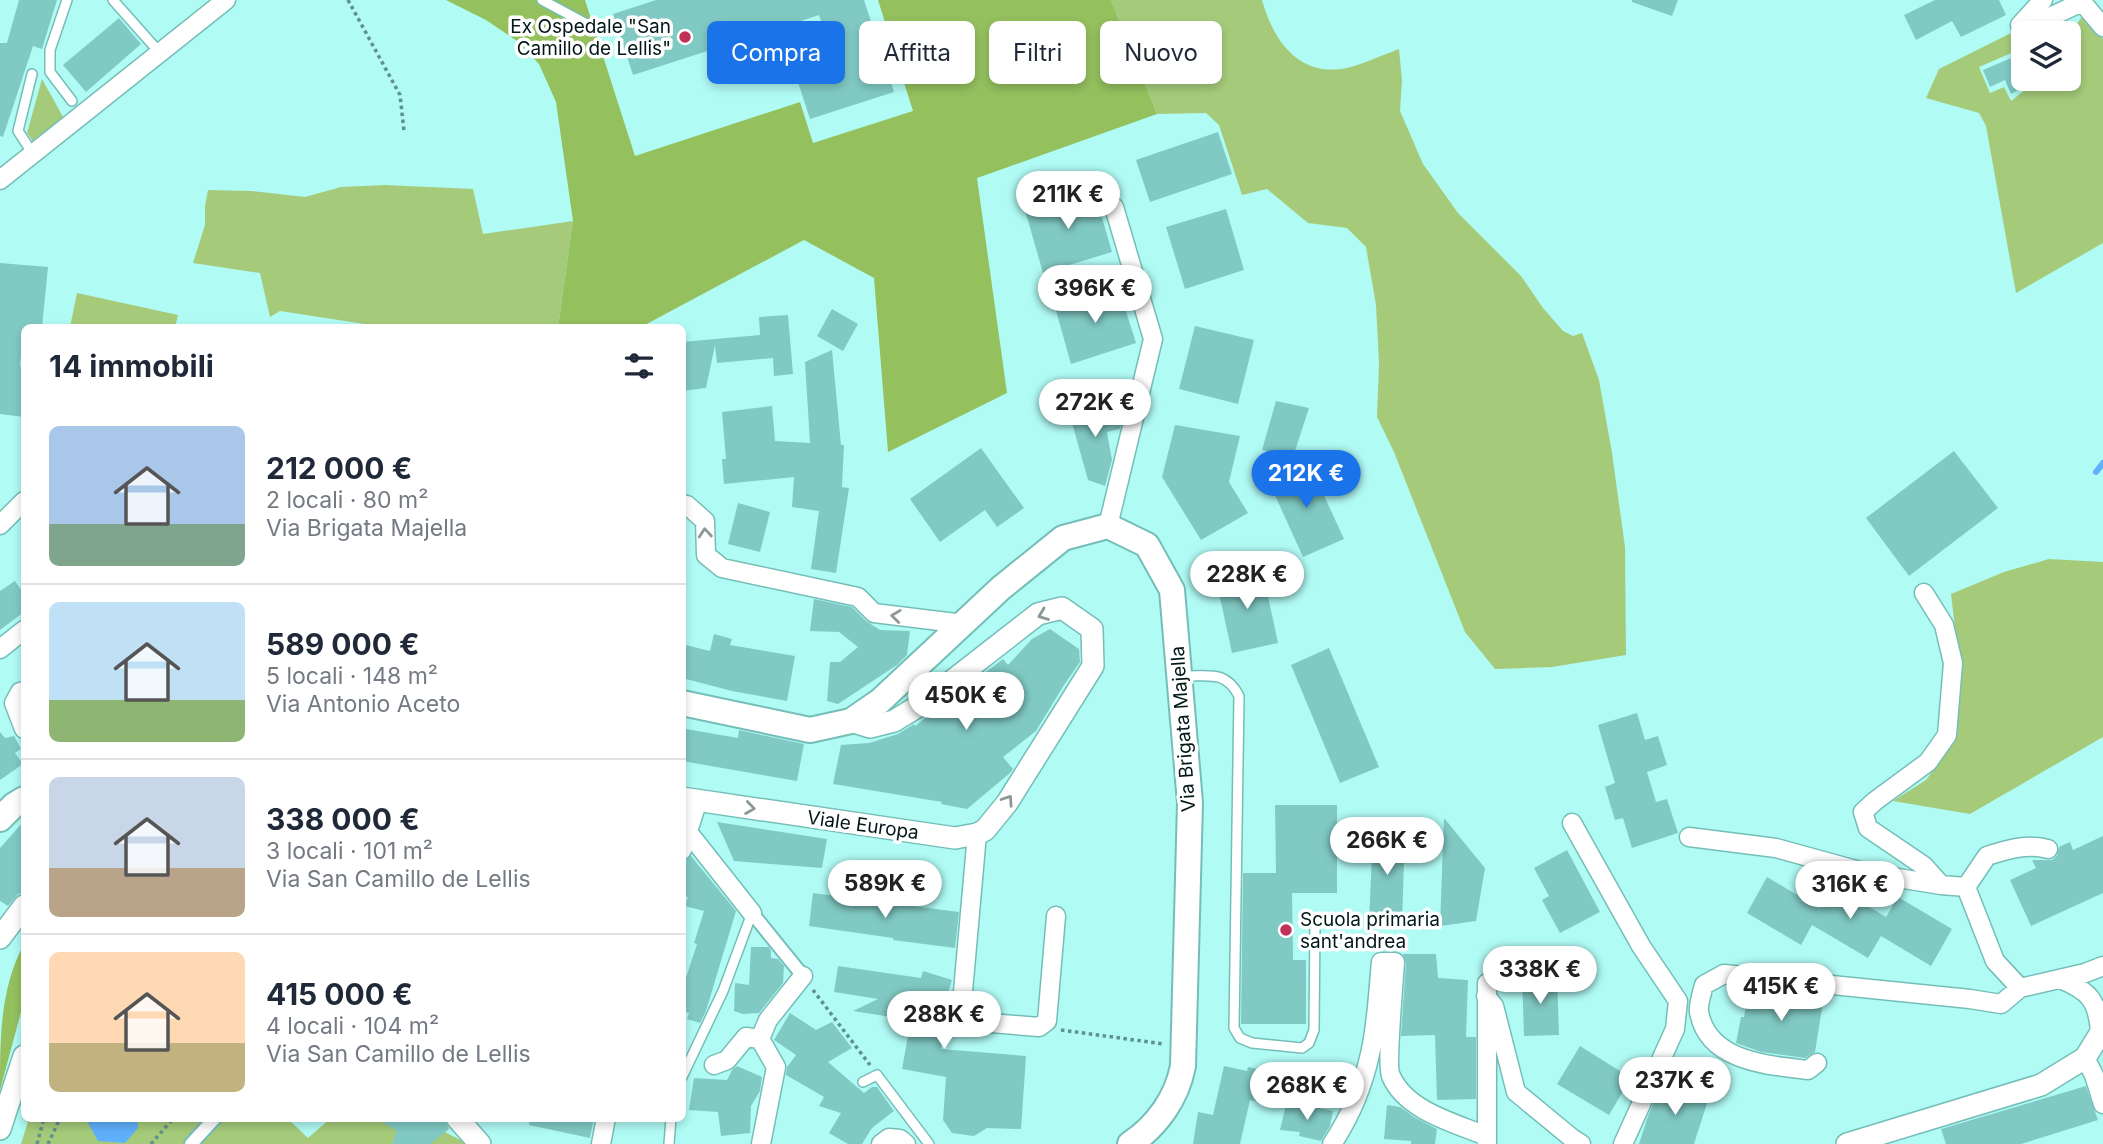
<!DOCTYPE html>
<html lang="it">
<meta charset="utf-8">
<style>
:root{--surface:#fff;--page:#f2f2f3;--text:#1f2937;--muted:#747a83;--line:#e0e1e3;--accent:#1a73e8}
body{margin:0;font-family:Inter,sans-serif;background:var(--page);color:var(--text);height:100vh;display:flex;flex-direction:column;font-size:26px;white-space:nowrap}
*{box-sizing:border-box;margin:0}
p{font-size:23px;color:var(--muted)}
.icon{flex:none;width:38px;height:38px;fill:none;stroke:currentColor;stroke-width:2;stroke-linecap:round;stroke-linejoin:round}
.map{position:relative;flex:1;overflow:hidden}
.sheet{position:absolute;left:21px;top:324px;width:665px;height:798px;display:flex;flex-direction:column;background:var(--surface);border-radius:10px;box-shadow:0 4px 10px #0003}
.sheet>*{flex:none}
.hud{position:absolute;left:707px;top:21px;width:665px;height:63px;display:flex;gap:14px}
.buttons{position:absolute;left:2011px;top:21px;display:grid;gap:14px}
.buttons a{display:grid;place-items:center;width:70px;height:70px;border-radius:10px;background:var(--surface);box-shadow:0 4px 10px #0003;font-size:35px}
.price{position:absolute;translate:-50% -60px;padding:0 16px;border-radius:24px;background:#fff;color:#222;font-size:23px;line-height:46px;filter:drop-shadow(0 2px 4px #0008)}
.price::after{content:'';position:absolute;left:50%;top:42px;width:21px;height:16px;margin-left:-10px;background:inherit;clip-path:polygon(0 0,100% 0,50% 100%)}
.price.active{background:var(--accent);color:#fff}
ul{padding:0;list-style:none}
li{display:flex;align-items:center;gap:21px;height:175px;padding:0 28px}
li+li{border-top:2px solid var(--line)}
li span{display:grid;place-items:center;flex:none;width:196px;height:140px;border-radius:10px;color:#555}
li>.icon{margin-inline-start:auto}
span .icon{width:84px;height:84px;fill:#fffc;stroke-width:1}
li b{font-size:30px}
h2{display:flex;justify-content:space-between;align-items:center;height:84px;padding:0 28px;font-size:30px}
.tag{padding:0 24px;border-radius:10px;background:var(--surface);box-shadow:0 4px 10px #0003;font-size:24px;line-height:63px}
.tag.active{background:var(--accent);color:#fff}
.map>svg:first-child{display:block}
</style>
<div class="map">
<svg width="2103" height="1144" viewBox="0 0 2103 1144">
<rect width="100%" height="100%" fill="#b1fbf5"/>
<path fill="#a5cb7a" d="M1111 0H1262C1273 40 1299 78 1347 68 1364 64 1382 55 1399 49L1402 80 1400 111 1423 164 1458 213 1521 276 1543 308 1563 331 1573 336 1582 333 1599 380 1612 453 1625 547 1626 655 1552 667 1495 669 1465 632 1394 452 1377 417 1379 363 1376 305 1366 247 1347 228 1308 223 1267 189 1242 195 1219 125 1206 113 1157 114Z
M2083 15 2103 39V243L2016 293 1986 126 1979 113 1926 98 1939 69 2015 31 2023 44V48L1979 67 1990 93 2004 87 2011 101 2039 79H2068L2069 36Z
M42 79 67 124 36 146 27 133Z
M385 185 473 189 483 234 573 221 558 327H384L280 311 270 317 260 273 193 263 205 225V206L208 190 251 191 305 197 341 187Z
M77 293 178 315 175 327H70Z
M2049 559 2103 562V737L1970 814 1893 801 1926 780 1940 761 1954 713 1958 654 1951 594 2004 572Z
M29 1118H287L308 1138 331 1118H416L469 1144H21Z"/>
<path fill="#94c05e" d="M446 0H585L635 156 800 102 813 143 913 111 878 0H1111L1157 114 977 178 1007 393 888 452 874 278 804 240 641 327H558L573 221 556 102 539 64 517 41 486 20Z
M24 944V1001L0 1090C0 1039 0 988 24 944Z"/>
<path fill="#5fb0fc" d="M85 1118H138V1128L125 1143 98 1141Z"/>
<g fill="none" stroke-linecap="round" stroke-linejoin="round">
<path stroke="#5fb0fc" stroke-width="6" d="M2096 472 2103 463"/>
</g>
<path fill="#81cac4" d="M19 0H57L42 49 33 46 3 137 0 136V43H7Z
M656 0H864L894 92 810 119 795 73 834 60 819 15 633 75 613 14Z
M1632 0H1678L1672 16 1632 2Z
M1935 0H1999L2006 15 1961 37 1952 21 1916 40 1904 15Z
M119 18 141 44 86 92 63 65Z
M2067 21 2083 33H2046L2056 27Z
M2023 53V87L2011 94 2005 80 1990 87 1983 70Z
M1218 132 1232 174 1150 202 1136 160Z
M1094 190 1112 252 1043 273 1025 210Z
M1226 209 1244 270 1185 289 1166 227Z
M0 263 48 267 42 327H24L20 366 24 367V417L0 414Z
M1118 286 1136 343 1071 364 1055 307Z
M832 309 858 324 843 351 817 336Z
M788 315 793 374 774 376 773 358 717 363 715 345 706 388 682 391V342L760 335 759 317Z
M1195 326 1254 340 1238 404 1179 389Z
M832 350 841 445H844L842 487 849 488 836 573 811 569 819 511 792 507 794 477 724 484 722 459H726L722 412 772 406 775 441 810 443 805 362Z
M1098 401 1103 414 1116 410 1121 424 1120 429 1107 432 1112 460 1105 486 1088 480 1069 412Z
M1276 401 1309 408 1293 457 1262 450Z
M1175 425 1240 436 1229 482 1248 513 1201 540 1162 477Z
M981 448 1024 508 997 527 985 510 940 542 910 499Z
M1954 451 1998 508 1909 576 1866 518Z
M1309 463 1344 539 1303 557 1269 482Z
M738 503 770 512 760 552 728 544Z
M1262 568 1278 643 1232 653 1216 579Z
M15 581 24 594V612L0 630V591Z
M814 599 852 607 866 621 880 630 910 631 907 655 897 665 838 704 827 701 830 662H840L858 647 839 632 810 631Z
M1050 629 1079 649 1080 662 1064 685 1036 731 1003 757 1013 769 1010 773 967 809 941 804 942 802 833 784 841 745 869 743 898 734 914 724 915 726 1003 659 1008 665 1032 639Z
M714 634 732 639 730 645 795 656 787 701 732 691 682 678V644L710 651Z
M1329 648 1379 767 1340 783 1291 665Z
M1637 713 1645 740 1658 736 1667 765 1647 772 1656 802 1667 799 1678 833 1632 848 1623 818 1615 820 1605 787 1615 783 1598 725Z
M686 729 738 738 739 730 804 744 797 781 682 761Z
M0 732 5 738 14 736 21 749 15 753 23 764 0 780Z
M1275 805H1337V893H1292L1293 960H1306V1024H1241L1243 873H1276Z
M1444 818 1485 868 1476 921 1440 926Z
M24 821V893L18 894 8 906 0 901V848Z
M717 822 827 839 822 868 734 861Z
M1373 829 1405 830 1402 925 1369 924Z
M2103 836V893L2031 926 2010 880 2036 868 2032 860H2052L2057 856 2059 847 2070 842 2073 850Z
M1567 850 1600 912 1560 933 1542 900 1549 896 1534 868Z
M691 856 736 911 706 1011 700 1023 687 1019 689 1013 682 1011V990L697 944 694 943 704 911 685 906 688 897 682 896V861Z
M1767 877 1819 908 1832 885 1886 917 1898 897 1952 929 1931 966 1881 936 1868 958 1812 925 1801 945 1747 913Z
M813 893 959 912 955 948 893 940V938L809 926Z
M751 947H769L771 951V958L778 959 784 966 783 983 759 1013 743 1014 734 1011 735 983 749 985Z
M1403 954H1436L1438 978 1468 980 1466 1037H1476V1099L1437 1100 1435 1035 1401 1036 1406 963Z
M838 966 921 978 923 971 952 980 937 1027 945 1028 941 1049 1026 1056 1021 1129 987 1128 974 1136 952 1133 943 1120 946 1077 902 1069 911 1020 853 1011 878 999 834 992Z
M1557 975 1559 1035 1524 1036 1522 976Z
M1749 988 1824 996 1815 1052 1805 1058 1761 1052 1736 1043 1741 1017H1744Z
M790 1013 816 1030 832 1022 852 1048 828 1062 864 1093 872 1087H877L894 1111 872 1128 862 1144H848L829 1133 841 1113 819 1106 824 1097 786 1075 787 1067 796 1055 774 1040Z
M1580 1046 1631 1078 1609 1115 1557 1084Z
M737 1066 762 1077 760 1091 751 1106 750 1133 721 1136 718 1112 689 1110 694 1078 727 1080 732 1070Z
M1224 1066 1247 1071 1248 1067 1271 1072 1264 1103 1250 1100 1240 1144H1193L1198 1112 1213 1115Z
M1664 1081 1709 1097 1694 1144H1639L1648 1116Z
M2086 1086 2098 1120 2021 1144H1946L1941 1129Z
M1286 1105 1309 1110 1310 1106 1333 1111 1330 1126 1321 1141 1299 1136 1300 1132 1280 1130Z
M1387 1105 1400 1107 1414 1117 1437 1129 1435 1144H1411V1141L1384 1139Z
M376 1118H444L449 1129 430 1144H392L397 1131Z
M530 1118H594L590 1138 529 1125Z"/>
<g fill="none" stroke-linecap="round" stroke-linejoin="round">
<defs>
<path id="service" d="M67 0 50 50V72L72 101
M113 0 160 53
M542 0 594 28
M32 74 18 131 33 154
M1181 676C1208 677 1225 669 1239 696L1234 1028 1240 1038 1252 1043 1302 1048 1309 1043 1314 1030 1315 922
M682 1077 723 991 752 913
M863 1082 877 1075 929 1144
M669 1144 671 1118"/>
<path id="pedestrian" d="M752 913 803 976
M191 1144 215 1118"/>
<path id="minor" d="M2026 33 2050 17 2082 2 2103 27
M2023 35 2020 25 2043 0
M0 180 226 0
M682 504 687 505 705 521 706 555 722 568 858 597 874 613 964 624
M0 525 24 501
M1108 526 1153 339 1114 207
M1924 593 1944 625 1953 663 1947 735 1928 762 1875 801 1863 812 1868 828 1924 866 1941 885 1966 887 1987 856C2006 850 2028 843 2048 849
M0 649 24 630
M24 691 20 692 14 703 24 729
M1572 823 1641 946 1678 1001 1675 1029 1623 1144
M688 832 752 913
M977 834 961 1014 966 1021 1039 1027 1047 1021 1056 916
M1689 837 1776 848 1867 873 1941 885
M682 850 698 800
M1966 887 1995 961 2020 988
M2060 979C2090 991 2098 1001 2100 1033
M1486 996 1494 1006 1516 1092 1573 1139 1581 1144
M760 1039 768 1020 803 976
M2085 1058 2094 1075 2103 1104
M1817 1063 1808 1070C1768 1065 1708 1062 1699 1012 1698 1004 1702 993 1704 985L1724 974 1970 999 2001 1004 2020 988 2085 973 2103 966
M714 1065 727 1060 746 1037 760 1039 776 1067 761 1144
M601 1144 606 1118
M881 1144 889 1138 900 1139 906 1144
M1332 1144C1350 1117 1363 1086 1370 1054 1377 1024 1378 992 1381 962H1395C1394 979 1386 1067 1391 1076 1406 1111 1455 1123 1486 1136
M1487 1144V983"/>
<path id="tertiary" d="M682 798 955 838 977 834 985 830 1007 803 1093 666 1092 629 1062 608 1038 614 925 702 894 721 870 727 851 721
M0 938 24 906
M457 1118 480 1144
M0 1129 24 1056
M1847 1144 2041 1085 2085 1058 2103 1029"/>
<path id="secondary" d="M682 703 810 730 851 721 880 701 1001 588 1063 538 1108 526 1147 545 1172 590 1190 803 1183 1066C1177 1098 1157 1126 1130 1144
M0 819 14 805 24 799"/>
</defs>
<use href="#service" stroke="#75beb8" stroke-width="12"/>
<use href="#pedestrian" stroke="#75beb8" stroke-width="16"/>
<use href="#minor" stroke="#75beb8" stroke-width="21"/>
<use href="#tertiary" stroke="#75beb8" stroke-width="24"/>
<use href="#secondary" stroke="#75beb8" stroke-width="28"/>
<path stroke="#5e918d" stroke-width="3.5" stroke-dasharray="3.5 3.5" stroke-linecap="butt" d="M348 0 400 95 404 131
M813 990 870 1065
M1061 1030 1164 1044
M37 1144 44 1118
M48 1144 60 1118
M151 1144 171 1121 168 1118"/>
<use href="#service" stroke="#fff" stroke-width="9"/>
<use href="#pedestrian" stroke="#fff" stroke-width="12"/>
<use href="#minor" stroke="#fff" stroke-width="18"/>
<use href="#tertiary" stroke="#fff" stroke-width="21"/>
<use href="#secondary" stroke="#fff" stroke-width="24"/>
</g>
<defs><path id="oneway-chevron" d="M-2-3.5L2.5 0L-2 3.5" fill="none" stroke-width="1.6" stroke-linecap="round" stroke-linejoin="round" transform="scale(1.75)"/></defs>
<g stroke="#8c9797">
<use href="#oneway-chevron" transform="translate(705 533) rotate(-95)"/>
<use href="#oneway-chevron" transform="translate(1043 615) rotate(159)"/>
<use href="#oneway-chevron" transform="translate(896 616) rotate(-173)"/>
<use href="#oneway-chevron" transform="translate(1008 800) rotate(-56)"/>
<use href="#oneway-chevron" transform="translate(750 808) rotate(8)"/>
</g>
<g fill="#c1325b" stroke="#fff" stroke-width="2.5">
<circle cx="685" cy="37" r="7"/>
<circle cx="1286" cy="930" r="7"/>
</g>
<g text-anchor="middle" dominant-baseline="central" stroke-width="7" stroke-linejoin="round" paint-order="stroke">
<g font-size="19" fill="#001817" stroke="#fff" text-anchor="end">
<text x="671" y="26">Ex Ospedale "San<tspan x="671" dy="22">Camillo de Lellis"</tspan></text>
<text x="1300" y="919" text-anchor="start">Scuola primaria<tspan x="1300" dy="22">sant'andrea</tspan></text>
</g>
<g font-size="19" fill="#001817" stroke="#fff">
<text transform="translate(1183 729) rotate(-94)">Via Brigata Majella</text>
<text transform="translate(863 825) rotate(8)">Viale Europa</text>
</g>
</g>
</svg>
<div class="buttons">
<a><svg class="icon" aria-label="layers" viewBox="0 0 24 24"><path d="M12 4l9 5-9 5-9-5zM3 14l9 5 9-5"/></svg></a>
</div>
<b class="price" style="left:1068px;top:231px">211K €</b>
<b class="price" style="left:1095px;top:325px">396K €</b>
<b class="price" style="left:1095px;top:439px">272K €</b>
<b class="price active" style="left:1306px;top:510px">212K €</b>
<b class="price" style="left:1247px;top:611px">228K €</b>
<b class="price" style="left:966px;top:732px">450K €</b>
<b class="price" style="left:1387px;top:877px">266K €</b>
<b class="price" style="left:885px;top:920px">589K €</b>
<b class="price" style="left:1850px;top:921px">316K €</b>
<b class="price" style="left:1540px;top:1006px">338K €</b>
<b class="price" style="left:1781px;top:1023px">415K €</b>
<b class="price" style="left:944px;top:1051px">288K €</b>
<b class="price" style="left:1675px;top:1117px">237K €</b>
<b class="price" style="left:1307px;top:1122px">268K €</b>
<div class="hud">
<a class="tag active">Compra</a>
<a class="tag">Affitta</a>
<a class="tag">Filtri</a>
<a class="tag">Nuovo</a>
</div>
<section class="sheet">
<h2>14 immobili<svg class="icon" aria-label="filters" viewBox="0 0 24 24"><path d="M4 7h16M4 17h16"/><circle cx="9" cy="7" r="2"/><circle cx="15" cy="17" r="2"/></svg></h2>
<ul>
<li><span style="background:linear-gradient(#a9c7e8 70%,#7fa58c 0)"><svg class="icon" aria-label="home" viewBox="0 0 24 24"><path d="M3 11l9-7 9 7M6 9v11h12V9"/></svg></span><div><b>212 000 €</b><p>2 locali · 80 m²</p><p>Via Brigata Majella</p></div></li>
<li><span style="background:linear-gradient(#bfe0f5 70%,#8fb573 0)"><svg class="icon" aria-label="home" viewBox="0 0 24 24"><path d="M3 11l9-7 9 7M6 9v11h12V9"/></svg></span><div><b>589 000 €</b><p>5 locali · 148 m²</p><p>Via Antonio Aceto</p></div></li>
<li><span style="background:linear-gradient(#c9d6e8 65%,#b9a48a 0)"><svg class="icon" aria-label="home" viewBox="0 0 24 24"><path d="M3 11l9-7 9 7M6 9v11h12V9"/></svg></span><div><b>338 000 €</b><p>3 locali · 101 m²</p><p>Via San Camillo de Lellis</p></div></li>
<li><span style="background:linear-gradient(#ffd9b3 65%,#c2b280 0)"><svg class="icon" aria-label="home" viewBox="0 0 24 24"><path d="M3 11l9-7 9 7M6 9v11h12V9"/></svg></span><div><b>415 000 €</b><p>4 locali · 104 m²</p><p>Via San Camillo de Lellis</p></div></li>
</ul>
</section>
</div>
